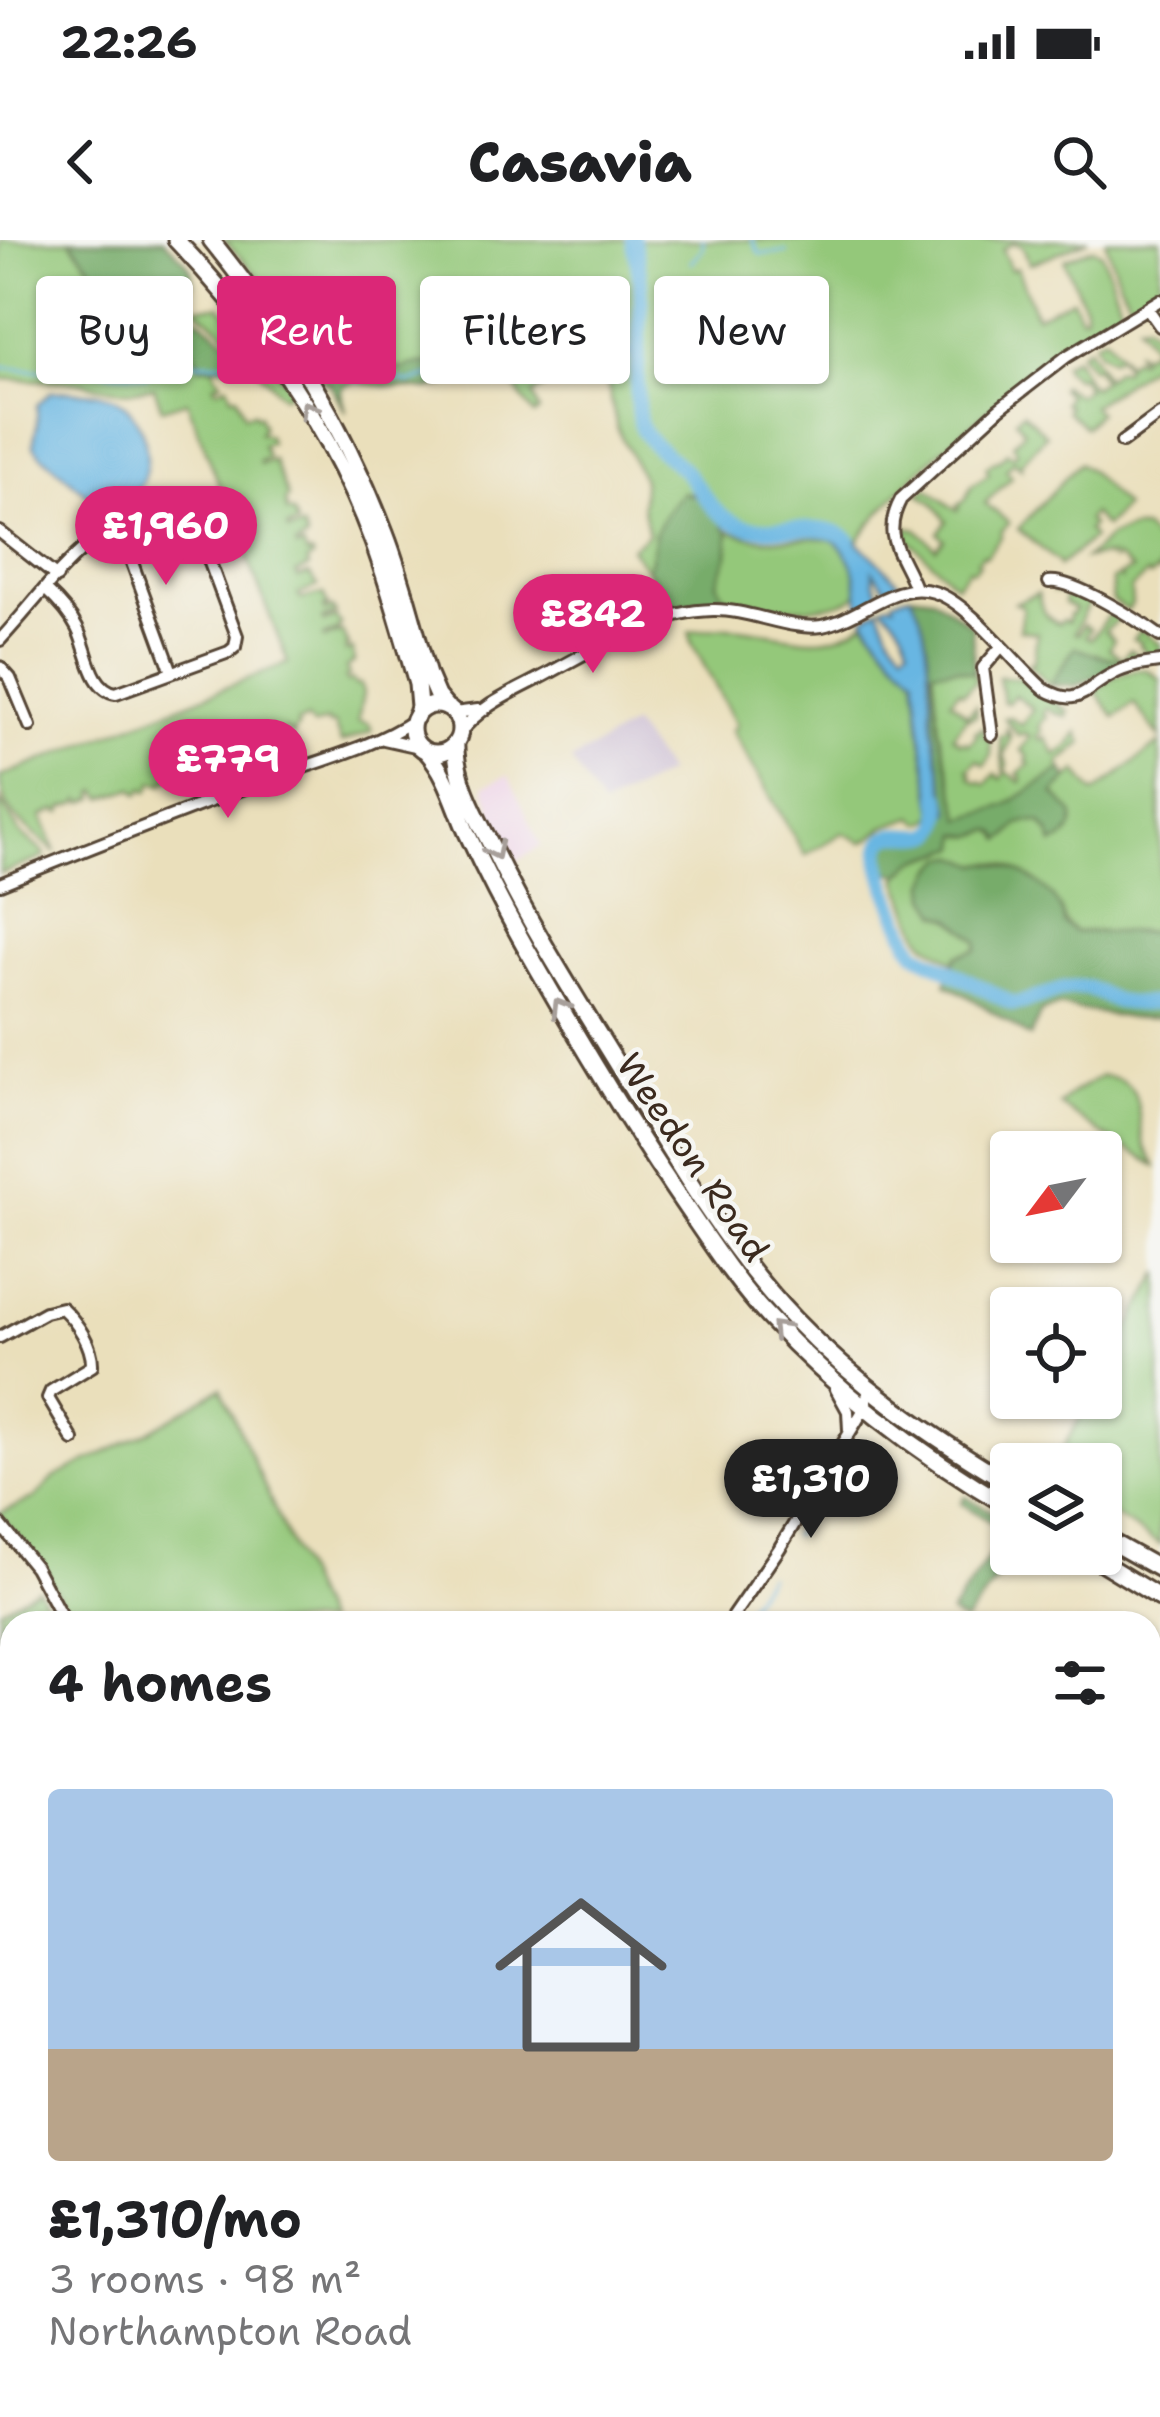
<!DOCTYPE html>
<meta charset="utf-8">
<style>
:root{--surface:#fff;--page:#f2f2f2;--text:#202124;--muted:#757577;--accent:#db2777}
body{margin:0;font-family:"Shantell Sans",sans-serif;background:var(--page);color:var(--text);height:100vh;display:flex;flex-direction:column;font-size:45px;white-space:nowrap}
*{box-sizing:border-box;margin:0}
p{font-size:39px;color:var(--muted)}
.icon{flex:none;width:66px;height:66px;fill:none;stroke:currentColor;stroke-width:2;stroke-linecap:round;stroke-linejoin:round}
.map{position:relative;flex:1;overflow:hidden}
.side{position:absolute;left:0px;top:1371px;width:1161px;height:807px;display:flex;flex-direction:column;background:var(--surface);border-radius:36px 36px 0 0;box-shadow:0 3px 9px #0004}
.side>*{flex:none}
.hud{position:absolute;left:36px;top:36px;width:1089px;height:108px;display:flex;gap:24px}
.needle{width:78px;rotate:238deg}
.buttons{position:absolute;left:990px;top:891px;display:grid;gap:24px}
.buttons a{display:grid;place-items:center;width:132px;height:132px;border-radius:12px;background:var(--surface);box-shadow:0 3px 9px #0004;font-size:60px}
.price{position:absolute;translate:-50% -102px;padding:0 27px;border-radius:42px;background:var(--accent);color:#fff;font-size:39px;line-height:78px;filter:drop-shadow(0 3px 6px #0008)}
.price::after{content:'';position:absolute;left:50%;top:72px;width:36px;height:27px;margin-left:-18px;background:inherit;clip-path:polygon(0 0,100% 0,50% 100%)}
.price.current{background:#222;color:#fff}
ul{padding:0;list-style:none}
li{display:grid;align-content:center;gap:24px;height:636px;padding:0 48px}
li span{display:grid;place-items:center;height:372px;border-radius:12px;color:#555}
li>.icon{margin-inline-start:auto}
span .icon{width:216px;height:216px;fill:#fffc;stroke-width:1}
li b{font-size:51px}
h2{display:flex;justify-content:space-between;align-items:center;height:144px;padding:0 48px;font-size:51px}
.pill{padding:0 42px;border-radius:12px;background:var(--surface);box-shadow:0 3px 9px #0004;font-size:42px;line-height:108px}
.pill.current{background:var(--accent);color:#fff}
.status{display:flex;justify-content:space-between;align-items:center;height:84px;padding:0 60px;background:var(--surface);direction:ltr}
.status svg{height:33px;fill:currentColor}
header{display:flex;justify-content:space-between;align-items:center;height:156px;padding:0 48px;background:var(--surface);font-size:54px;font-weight:800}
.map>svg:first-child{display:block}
</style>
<div class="status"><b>22:26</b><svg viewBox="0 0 49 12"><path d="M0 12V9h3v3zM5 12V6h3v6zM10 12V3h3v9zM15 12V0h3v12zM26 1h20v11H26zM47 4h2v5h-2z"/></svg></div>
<header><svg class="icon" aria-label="back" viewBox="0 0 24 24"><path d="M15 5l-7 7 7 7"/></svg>Casavia<svg class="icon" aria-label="search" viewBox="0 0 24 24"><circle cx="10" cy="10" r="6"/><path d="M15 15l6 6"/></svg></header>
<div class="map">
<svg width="1160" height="2177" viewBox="0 0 1160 2177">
<rect width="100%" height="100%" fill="#f6f6f2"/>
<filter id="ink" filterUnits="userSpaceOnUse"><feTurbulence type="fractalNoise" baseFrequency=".00833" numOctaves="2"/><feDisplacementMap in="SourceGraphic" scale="24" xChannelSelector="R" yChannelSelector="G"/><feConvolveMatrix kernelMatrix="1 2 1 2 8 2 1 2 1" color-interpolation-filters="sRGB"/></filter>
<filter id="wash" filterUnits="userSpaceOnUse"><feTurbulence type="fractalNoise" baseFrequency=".004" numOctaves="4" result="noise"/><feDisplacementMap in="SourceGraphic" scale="48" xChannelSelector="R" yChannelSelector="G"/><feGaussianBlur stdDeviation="2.7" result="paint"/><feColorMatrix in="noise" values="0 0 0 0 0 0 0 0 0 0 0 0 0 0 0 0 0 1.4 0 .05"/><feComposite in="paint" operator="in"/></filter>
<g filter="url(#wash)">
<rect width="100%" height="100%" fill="#eadfbb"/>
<path fill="#eed0e7" d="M508 535 541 606 512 624 493 578 491 565 484 546Z"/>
<path fill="#ccbed3" d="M632 485 668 533 602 567 571 521Z"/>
<path fill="#94c87a" stroke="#68794c" stroke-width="3" d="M0 0H70L117 60 156 59 169 74H179L182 97 200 119 199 126 214 127 216 134 222 141 214 144 216 149 228 145 232 156 237 155 245 175 254 172 256 176 259 175 263 187 259 193 268 195 270 202 262 205 267 218 259 221 260 224 273 220 288 258 285 260 287 272 293 273 297 284 287 288 288 291 303 288 307 299 296 305 297 308 303 306 307 315 311 314 313 318 307 321 309 327 296 334 298 338 309 334 318 346 298 355 301 359 323 354 328 366 324 367 325 371 333 368 336 374 323 379 324 382 336 378 341 385 337 391 323 397 324 399 342 392 349 407 345 408 346 412 353 410 354 422 346 428 349 436 345 438 347 442 353 440 355 445 360 444 363 453 358 481 369 484 372 491 341 503 334 484 329 485 327 481 313 486 307 479 297 483 298 488 293 492 294 495 292 496 286 489 282 491 283 498 279 500 277 495 257 500V503L247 507 244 502 240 504 245 514 240 516 238 512 236 517 218 524 209 507 203 510 207 522 199 528 193 527 188 515 184 517 189 530 187 536 182 538 179 532 171 535 170 539 163 542 164 544 153 542 150 550 147 552 144 548 139 554 134 548 104 558 98 551 95 553 96 558 83 563 81 559 79 563 63 568V572L59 573 57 570 42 576 56 613C32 588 0 577 0 537L288 423 187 161 162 169 154 147 131 151 98 147 82 142 0 139Z
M224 0H1089L1030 24 1023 7 1014 3 1002 9 1011 30 1017 28 1036 76 1072 59 1080 76 1085 75V67L1065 22V19L1093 8 1102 13 1122 70C1078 93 1041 126 1003 158 951 201 897 246 858 301 826 269 779 296 741 285 712 277 701 246 681 227 666 212 643 200 638 178 635 157 638 133 637 112L622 111 633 115 636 181 643 195 684 234 700 258 691 253 675 259 654 294 656 308 647 330 631 308 648 294 642 265 643 240 617 188 604 127C579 128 557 138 537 152L533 155 539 171 534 175 505 133 520 140H546L557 127 568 123 576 108 552 126H487L355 134 333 121 318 131 306 108 310 105C290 65 254 33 224 0Z
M1105 0H1160V50L1132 66 1119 41Z
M220 66 253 100 292 150 283 156 241 113 243 106 194 67Z
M1146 83 1160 97V118L1092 166 1098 172 1085 187 1066 171 1068 166 1063 163 1067 155 1060 148 1062 146 1077 155 1087 148 1079 136 1075 138 1065 130 1063 124 1074 117C1082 127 1083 138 1092 147L1103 140 1095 127 1091 128 1079 113 1087 107 1106 138 1115 130H1123L1125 126 1118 115 1111 119 1099 112 1094 102 1105 96 1126 123 1135 117 1137 120 1140 118 1135 110 1141 114 1150 110 1152 106 1138 84Z
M1023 172 1046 195 1021 223V228L1014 221 1006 230 1012 237 985 263 1009 283 1001 291V297L986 316 983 314 977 321 979 324 972 331 969 328 956 345 910 301 904 287 917 289 936 308 944 299 938 293 947 281 933 263 919 254 927 248 957 271 959 268 957 266 965 260 972 245 989 234 986 227 996 220 998 221 1008 212 1013 216 1018 211 1013 204 1024 191 1016 179Z
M1079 223 1090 231 1124 267 1105 287 1092 274 1087 280 1092 286 1087 290 1093 298 1059 326 1058 322 1018 289Z
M1132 289H1143L1156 301 1160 297V333L1157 331 1150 337 1147 334 1131 349 1132 364 1128 370 1112 361V339L1119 336 1121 339 1122 334 1132 330 1117 318 1113 321 1111 316 1106 318 1104 315 1085 319 1110 296Z
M729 291C742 295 755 299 768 299 819 301 857 281 858 355 834 370 797 369 770 366 757 364 745 359 731 360L723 354 717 343 727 317Z
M1057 346H1063L1090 360 1074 393 1078 394 1083 385 1090 389 1086 396 1091 399 1110 373 1119 378 1105 391 1114 400 1109 408 1122 419 1130 409 1140 417 1146 411 1140 406 1141 402 1133 399 1141 390 1160 404V415L1125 423 1097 414 1089 415 1075 408 1050 445 1028 424 1034 422 1037 393 1019 390 1023 367 1015 363 1038 353C1040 366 1045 379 1059 384L1063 380 1068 382 1069 374H1072L1075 369 1064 363 1066 354 1053 351Z
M865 381 892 414 915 436 922 498 935 573 931 580 922 583 914 577 884 587 870 599 862 602 843 593 805 615 731 490 737 486 692 403 689 392C702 390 715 387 727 387 776 388 821 417 865 381Z
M957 428 974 433 976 441 963 453 959 450 951 460 967 475 975 466 976 475 965 479 953 496 961 503 964 501 969 504 977 495 975 492 983 487 985 498 990 497 991 515 985 525 977 520 968 530 972 533 970 537 979 543 981 541 986 545 995 534 1001 539 1004 535 1000 496 1007 495 1006 487 1011 497 1004 516 1008 526 1005 531 1021 542 1022 537 1018 534 1030 524 1026 521 1028 517 1021 510 1030 496 1023 493 1019 496 1004 478 1010 477 1021 485 1033 469 1015 455 1008 463 1003 462 999 437 1021 438 1068 471 1067 476 1054 473 1047 468 1043 473 1046 477 1039 486 1042 491 1037 496 1041 500 1045 497 1056 515 1068 507 1078 492 1083 503 1059 523 1062 529 1007 565 962 580 939 490 933 429Z
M1139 429 1148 430 1160 439V498L1134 463 1115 477 1095 451 1115 436Z
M1160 503V692H1075C1044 669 1027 610 979 625L957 616 946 618 939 674C956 679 966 688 978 700L977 709 956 716 954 722 926 703 920 695 898 638 914 621 946 612 959 594 974 596 992 590 998 593 1027 581 1041 583 1050 594 1054 552 1077 531 1093 552H1096Z
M0 561 20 593 42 611 45 617 0 634Z
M1101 836C1149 838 1133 877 1146 909 1149 915 1153 920 1156 926L1098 892 1060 865 1070 855Z
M1160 1032V1305L1101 1267V1224H1054L1091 1158H1101V1139Z
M221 1148 325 1383H73L42 1325 0 1276V1273L35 1258 55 1237 148 1192Z
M38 1348 57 1383H12V1611L0 1618V1369Z
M1160 1967V2177H788L784 2166H1149V1975Z
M5 1995 12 2020V2166H181L149 2177H0V1997Z"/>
<path fill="#77ac6a" stroke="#596b44" stroke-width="3" d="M70 0H164C183 20 198 24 190 54L179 55 169 48 159 53 155 59 117 60Z
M191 73 236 107 235 114 246 126 198 127 200 120 196 118 193 110 186 107 179 74Z
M556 95 565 96 577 107 568 123 557 127 547 140H520L505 133H491L478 140 453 142 428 150 355 143 345 145 341 151 346 172 329 142 325 143 318 131 333 120 355 134 391 127 403 129 410 125 439 123 443 112 473 111 481 96 497 107 535 117 548 108Z
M682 252 700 258 724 280V287L729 291 728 315 717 343 723 354 731 360 670 366 647 330C652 318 653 311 654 299 656 285 672 263 682 252Z
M910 354 933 357 972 386 974 433 957 428 933 430 939 490 962 579 1007 565 1062 529 1068 539 1054 553 1074 575C1074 590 1068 599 1053 604L1050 594 1041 583C1011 578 1021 590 1002 600L998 593 992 590 974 596 960 594 959 607 915 621 900 635 881 629C873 577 909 603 936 594L943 573 950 572C945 544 936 515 933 486 930 449 932 385 910 354Z
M1075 407C1092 417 1107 415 1125 423L1075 446 1050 445Z
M958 616 979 625C1008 616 1064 652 1064 684L1075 692H1160V778H1129L1058 766 1041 772 1030 797 976 761 946 744 956 716 977 709 978 701 953 679 939 674 928 657 927 643 935 628 946 618Z
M965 1256 1011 1283V1314H1017L964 1383 950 1374 1006 1292 961 1263Z"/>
<path fill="#67b6e2" stroke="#517080" stroke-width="3" d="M69 151C85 153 103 151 117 159 156 182 164 271 97 263L38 212 33 205 37 185V165L51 152Z
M833 287C850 291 854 300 866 310 880 323 891 332 902 347L890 352 873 331 874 341 881 356 860 368C855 337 859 321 832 299Z
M910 354C932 385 929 449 933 487 936 516 945 545 951 573H935L922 498 915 436 892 414 864 378 879 368 891 395 904 410 909 406C905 388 896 378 882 366L888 363 894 365 893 360Z"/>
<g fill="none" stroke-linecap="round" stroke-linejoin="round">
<path stroke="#67b6e2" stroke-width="3" d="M752 0 760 14 787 12
M691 22 703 8V0
M274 43C300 44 325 93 342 112
M559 117 569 108 577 107 597 115 637 111
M169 122 227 123
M0 127C24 129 59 135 81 124 93 118 101 108 115 103
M88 128C108 136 128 130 146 136L161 127
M355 128C373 138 391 135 409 143L427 137 444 135 456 127H478L492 121 502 120 536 128 554 124
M329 133 359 141 374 137
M793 1296 799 1286
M736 1383 768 1335
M502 2177 531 2172"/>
<path stroke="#67b6e2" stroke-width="15" d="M633 0C638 21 642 41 641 63 641 92 631 168 643 191 654 210 676 219 689 236 703 255 717 278 741 285 771 295 825 280 849 300
M940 557C953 631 885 568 880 612 877 632 902 683 910 704L918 714 1013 764C1037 762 1062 744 1087 748 1096 750 1104 757 1113 760 1128 765 1144 764 1160 763"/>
</g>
</g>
<g filter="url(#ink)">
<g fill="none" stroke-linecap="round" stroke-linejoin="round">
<defs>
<path id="minor" d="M1148 69 1160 86
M1122 202 1160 174
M113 288 127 309 172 432
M0 292 57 337
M1049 342C1073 339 1139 381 1160 396
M915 348C902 313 880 298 901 259L999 169 1066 117 1160 60
M0 400C30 368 57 330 91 302 117 281 155 271 186 258L237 396 235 407 229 412 116 453C90 449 88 409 77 388 70 374 58 361 46 350
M0 427 10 438 30 486
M454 473 478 470
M460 493C482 463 519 450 551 432 601 405 655 371 713 370 748 369 791 391 822 386 861 379 894 339 934 352 970 363 1014 423 1044 449 1080 469 1083 449 1113 434 1127 426 1144 424 1160 422
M992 495 983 428 1001 407
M384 499 420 507
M0 644C89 608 179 573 269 539 315 522 375 507 414 480
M0 1097 45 1072 62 1068C77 1082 93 1106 92 1126L51 1151 48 1158 73 1200
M836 1149 848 1171 849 1190
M0 1284 35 1327 65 1383
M728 1383 779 1309 864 1169 869 1149
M0 1710 12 1705
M0 1981 12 1979
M318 2166 322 2177
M593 2166 600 2177"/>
<path id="highway" d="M176 0C260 88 330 187 373 302 390 348 403 397 417 444L419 467 416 477
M211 0C286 93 342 181 385 293 403 339 414 388 428 435L437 456 447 468
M412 489a24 24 0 1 1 48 0a24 24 0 1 1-48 0Z
M456 502C454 540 479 580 495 613 531 687 575 756 618 826 671 913 723 1005 794 1079 858 1146 932 1197 1011 1244
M427 512C447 534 455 566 467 593 485 632 504 669 525 706 576 796 629 885 687 969 713 1007 738 1045 769 1078 840 1155 921 1215 1011 1268
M1101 1296 1160 1329
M1088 1314 1160 1358"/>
</defs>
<use href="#minor" stroke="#554536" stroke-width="16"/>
<use href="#highway" stroke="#554536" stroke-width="21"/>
<use href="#minor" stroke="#fff" stroke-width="10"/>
<use href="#highway" stroke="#fff" stroke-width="15"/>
</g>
<defs><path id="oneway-chevron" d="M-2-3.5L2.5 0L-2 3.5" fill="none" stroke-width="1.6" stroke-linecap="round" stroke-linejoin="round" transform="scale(3)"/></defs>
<g stroke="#a79f9a">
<use href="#oneway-chevron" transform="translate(308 169) rotate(-120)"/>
<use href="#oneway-chevron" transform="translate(495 611) rotate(64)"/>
<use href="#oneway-chevron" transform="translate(560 767) rotate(-121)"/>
<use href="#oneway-chevron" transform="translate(779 1089) rotate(-134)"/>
</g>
</g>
<g text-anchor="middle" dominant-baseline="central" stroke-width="9" stroke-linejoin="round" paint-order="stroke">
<g font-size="36" fill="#3b2a1e" stroke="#f6f6f2">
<text transform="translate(693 917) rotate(56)">Weedon Road</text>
</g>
</g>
</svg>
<div class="buttons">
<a><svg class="needle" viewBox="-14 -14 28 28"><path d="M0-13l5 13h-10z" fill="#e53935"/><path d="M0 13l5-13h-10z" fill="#757577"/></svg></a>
<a><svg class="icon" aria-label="locate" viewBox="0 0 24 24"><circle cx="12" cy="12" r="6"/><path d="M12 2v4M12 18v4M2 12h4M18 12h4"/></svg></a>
<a><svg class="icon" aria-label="layers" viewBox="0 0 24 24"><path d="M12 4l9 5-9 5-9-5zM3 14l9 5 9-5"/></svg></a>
</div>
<b class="price" style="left:166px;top:348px">£1,960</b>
<b class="price" style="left:593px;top:436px">£842</b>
<b class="price" style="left:228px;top:581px">£779</b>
<b class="price current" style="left:811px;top:1301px">£1,310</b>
<div class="hud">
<a class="pill">Buy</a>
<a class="pill current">Rent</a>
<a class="pill">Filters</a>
<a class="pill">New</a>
</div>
<section class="side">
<h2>4 homes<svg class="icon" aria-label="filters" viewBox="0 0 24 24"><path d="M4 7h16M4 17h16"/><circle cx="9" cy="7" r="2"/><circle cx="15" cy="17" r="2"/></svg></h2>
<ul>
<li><span style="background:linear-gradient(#a9c7e8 70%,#b9a48a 0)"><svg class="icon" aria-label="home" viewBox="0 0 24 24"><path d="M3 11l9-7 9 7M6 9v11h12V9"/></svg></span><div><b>£1,310/mo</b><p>3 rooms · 98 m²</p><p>Northampton Road</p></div></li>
</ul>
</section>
</div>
